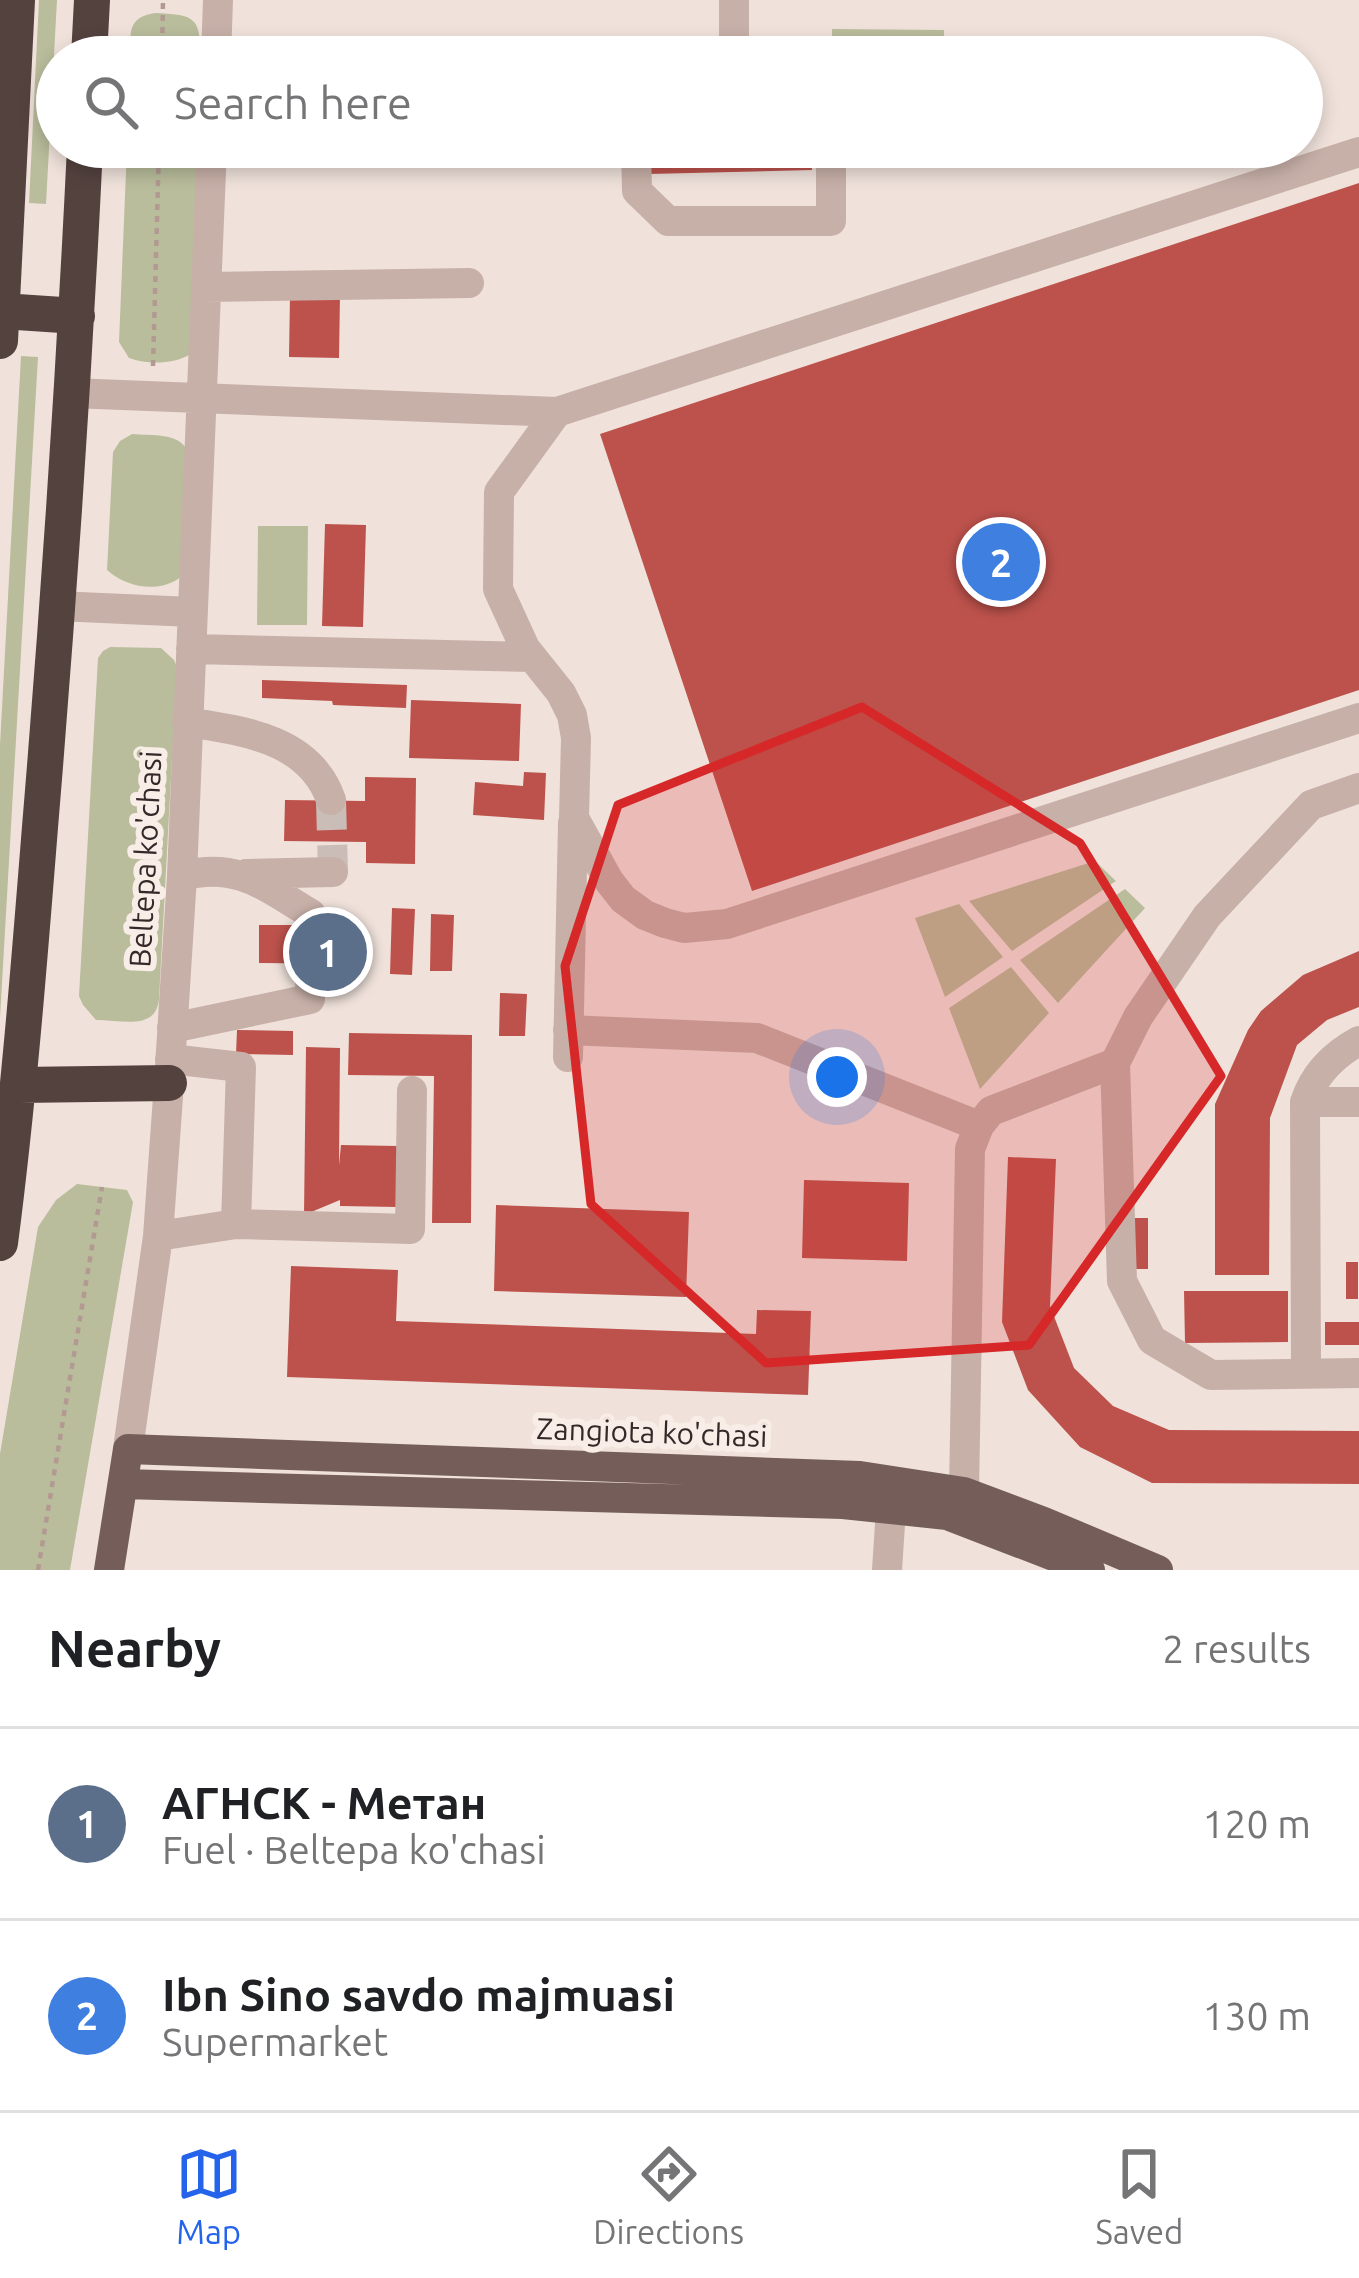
<!DOCTYPE html>
<html lang="en">
<head>
<meta charset="utf-8">
<style>
	body { margin:0; font-family:Ubuntu,sans-serif; background:#f2f2f2; color:#202124 }
	.you { position:absolute; left:837px; top:1077px; width:42px; height:42px; margin:-30px; border:9px solid #fff; border-radius:50%; background:#1a73e8; box-shadow:0 0 0 18px #1a73e833 }
	.badge { display:grid; place-items:center; width:78px; height:78px; border-radius:50%; background:#2563eb; color:#fff; font-size:39px; font-weight:700 }
	.pin { position:absolute; translate:-50% -50%; border:6px solid #fff; box-shadow:0 3px 12px #0006 }
	.list { margin:0; padding:0; list-style:none }
	h2 { display:flex; justify-content:space-between; align-items:center; height:156px; margin:0; padding:0 48px; font-size:51px }
	h2 small { font-size:39px; font-weight:400; color:#757577 }
	.list li { display:grid; grid-template-columns:78px 1fr auto; gap:36px; align-items:center; box-sizing:border-box; height:192px; padding:0 48px; border-top:3px solid #e0e0e0 }
	.list b { display:block; font-size:45px; white-space:nowrap }
	.list p { margin:0; font-size:39px; white-space:nowrap; color:#757577 }
	.list em { font-size:39px; font-style:normal; color:#757577 }
	.icon { flex:none; width:66px; height:66px; fill:none; stroke:currentColor; stroke-width:2; stroke-linecap:round; stroke-linejoin:round }
	.map { position:relative; flex:none; width:1359px; height:1570px; overflow:hidden }
	.search { position:absolute; background:#fff; box-shadow:0 6px 18px #0003; left:36px; right:36px; top:36px; height:132px; display:flex; align-items:center; gap:30px; box-sizing:border-box; padding:0 42px; border-radius:66px; color:#757577; font-size:45px }
	.sheet { height:540px; background:#fff }
	nav { display:flex; justify-content:space-around; align-items:center; box-sizing:border-box; height:168px; border-top:3px solid #e0e0e0; background:#fff; font-size:33px; color:#757577 }
	nav a { display:grid; justify-items:center; gap:6px }
	nav .on { color:#2563eb }
	.map>svg:first-child { display:block }
	.green { fill:#b9bd9c }
	.building { fill:#bd524c }
	.lines { fill:none; stroke-linecap:round; stroke-linejoin:round }
	.minor-tunnel { stroke:#cabdb7; stroke-width:30; stroke-dasharray:30 15; stroke-linecap:butt }
	.path { stroke:#b29a92; stroke-width:4.5; stroke-dasharray:6 6; stroke-linecap:butt }
	.minor { stroke:#c7b0a8; stroke-width:30 }
	.major { stroke:#755e5a; stroke-width:30 }
	.highway { stroke:#54423f; stroke-width:36 }
	.marked { fill:#d62828; fill-opacity:0.2; stroke:#d62828; stroke-width:9; stroke-linejoin:round }
	.labels { text-anchor:middle; dominant-baseline:central; stroke-width:12; stroke-linejoin:round; paint-order:stroke }
	.street-label { font-size:30px; fill:#342928; stroke:#f8ede7 }
</style>
</head>
<body>
<div class="map">
<svg width="1359" height="1570" viewBox="0 0 1359 1570">
	<rect width="100%" height="100%" fill="#f0e2db"/>
	<!-- green -->
	<path class="green" d="M39 0H57L46 204 29 203Z
		M155 13C194 15 201 16 200 57H130C131 33 126 18 155 13Z
		M832 29 944 30V57H832Z
		M127 147H198L189 355C173 364 148 365 129 358L119 342Z
		M21 356 38 357 0 1018V745Z
		M132 434C152 436 178 432 188 451L182 576C160 594 127 588 107 570L113 452 120 441Z
		M258 526H308L307 625H257Z
		M110 647 161 648 174 660 177 667 159 999C156 1031 122 1020 96 1020L83 1005 79 996 98 658 103 651Z
		M1095 861 1116 881 1012 951 969 901Z
		M1125 889 1145 908 1058 1003 1020 960Z
		M959 904 1003 957 945 997 915 918Z
		M1011 967 1049 1013 980 1089 949 1008Z
		M77 1184 127 1190 133 1202 70 1570H0V1454L38 1227 56 1200Z"/>
	<!-- building -->
	<path class="building" d="M648 147H811L812 170 649 174Z
		M1359 183V690L752 891 600 434Z
		M290 295H340L339 358 289 357Z
		M325 524 366 525 363 627 322 626Z
		M262 680 407 685 406 708 333 705 332 701 262 698Z
		M411 700 521 704 519 761 409 758Z
		M524 772 546 773 544 820 473 815 475 782 523 786Z
		M365 777 416 778 415 864 366 863V842L284 841 285 800 365 801Z
		M392 908 415 909 412 975 390 974Z
		M431 914 454 915 452 971H430Z
		M259 925H360V964L259 963Z
		M1359 951V1007L1327 1020 1297 1045 1270 1118 1269 1275H1215V1104L1248 1030 1261 1011 1303 975Z
		M500 993 527 994 525 1036H499Z
		M237 1030 293 1031V1055L236 1054Z
		M349 1033 472 1035 471 1223H432L434 1076 348 1075Z
		M306 1047 340 1048 339 1165 341 1145 398 1146 397 1207 340 1206V1200L304 1215Z
		M1008 1157 1056 1159 1050 1306 1074 1368 1113 1406 1169 1430 1359 1431V1484L1152 1483 1080 1447 1028 1390 1002 1322Z
		M804 1180 909 1183 907 1261 802 1258Z
		M496 1205 689 1212 686 1297 494 1291Z
		M1128 1218H1148V1269H1128Z
		M1346 1262H1358V1299H1346Z
		M291 1266 398 1270 396 1321 756 1334 757 1310 811 1311 808 1395 287 1377Z
		M1184 1291H1288V1342L1185 1343Z
		M1325 1322H1359V1345H1325Z"/>
	<g class="lines">
		<!-- minor-tunnel -->
		<path class="minor-tunnel" d="M331 800 333 872
			M310 999 311 914"/>
		<!-- path -->
		<path class="path" d="M162 57 163 0
			M153 366 159 147
			M38 1570 102 1187"/>
		<!-- minor -->
		<path class="minor" d="M734 0V57
			M216 57 218 0
			M636 147 637 191 668 221H831V147
			M206 287 469 283
			M71 393 557 412 1359 152
			M557 412 499 492 498 589 525 648 561 693 572 715 576 738 574 818 609 881 623 899 645 915 665 923 684 928 727 924 1359 718
			M57 606 192 612
			M191 649 531 657
			M187 722C244 731 310 739 331 800
			M246 874 333 872
			M182 876C237 861 266 887 311 914
			M172 1028 310 999
			M568 1030 757 1038 979 1126
			M568 1057 573 823
			M1115 1063 1122 1281 1152 1340 1211 1375 1359 1373
			M1305 1102H1359
			M236 1224 410 1229 412 1091
			M158 1236 236 1224 241 1067 170 1059
			M1306 1373 1305 1102C1314 1075 1333 1055 1359 1041
			M128 1449 158 1236 169 1083 182 876 212 147
			M964 1492 970 1149 979 1126 991 1111 1115 1063 1138 1017 1207 916 1311 805 1359 788
			M887 1570 891 1509"/>
		<!-- major -->
		<path class="major" d="M123 1484 843 1504 947 1515 1090 1570
			M109 1570 128 1449 860 1476 964 1492 1044 1522 1158 1570"/>
		<!-- highway -->
		<path class="highway" d="M89 57 92 0
			M2 311 77 316
			M0 341 17 0
			M19 1085 169 1083
			M0 1243C18 1104 29 966 40 827 59 600 74 374 85 147"/>
	</g>
	<!-- marked area -->
	<path class="marked" d="M862 707 1080 843 1221 1076 1029 1345 766 1363 591 1204 565 966 618 805Z"/>
	<g class="labels">
		<!-- street labels -->
		<g class="street-label">
			<text transform="translate(145 859) rotate(-87)">Beltepa ko'chasi</text>
			<text transform="translate(652 1432) rotate(2)">Zangiota ko'chasi</text>
		</g>
	</g>
</svg>
<div class="you"></div>
<div class="pin badge" style="left:328px;top:952px;background:#5c6f8a">1</div>
<div class="pin badge" style="left:1001px;top:562px;background:#3f7fe0">2</div>
<div class="search"><svg class="icon" aria-label="search" viewBox="0 0 24 24"><circle cx="10" cy="10" r="6"/><path d="M15 15l6 6"/></svg>Search here</div>
</div>
<section class="sheet">
<h2>Nearby<small>2 results</small></h2>
<ul class="list">
<li><span class="badge" style="background:#5c6f8a">1</span><div><b>АГНСК - Метан</b><p>Fuel · Beltepa ko'chasi</p></div><em>120 m</em></li>
<li><span class="badge" style="background:#3f7fe0">2</span><div><b>Ibn Sino savdo majmuasi</b><p>Supermarket</p></div><em>130 m</em></li>
</ul>
</section>
<nav>
<a class="on"><svg class="icon" aria-label="map" viewBox="0 0 24 24"><path d="M3 6l6-2 6 2 6-2v14l-6 2-6-2-6 2zM9 4v14M15 6v14"/></svg>Map</a>
<a><svg class="icon" aria-label="directions" viewBox="0 0 24 24"><path d="M12 3l9 9-9 9-9-9zM9 14v-3h6M13 9l2 2-2 2"/></svg>Directions</a>
<a><svg class="icon" aria-label="saved" viewBox="0 0 24 24"><path d="M7 4h10v16l-5-4-5 4z"/></svg>Saved</a>
</nav>
</body>
</html>
